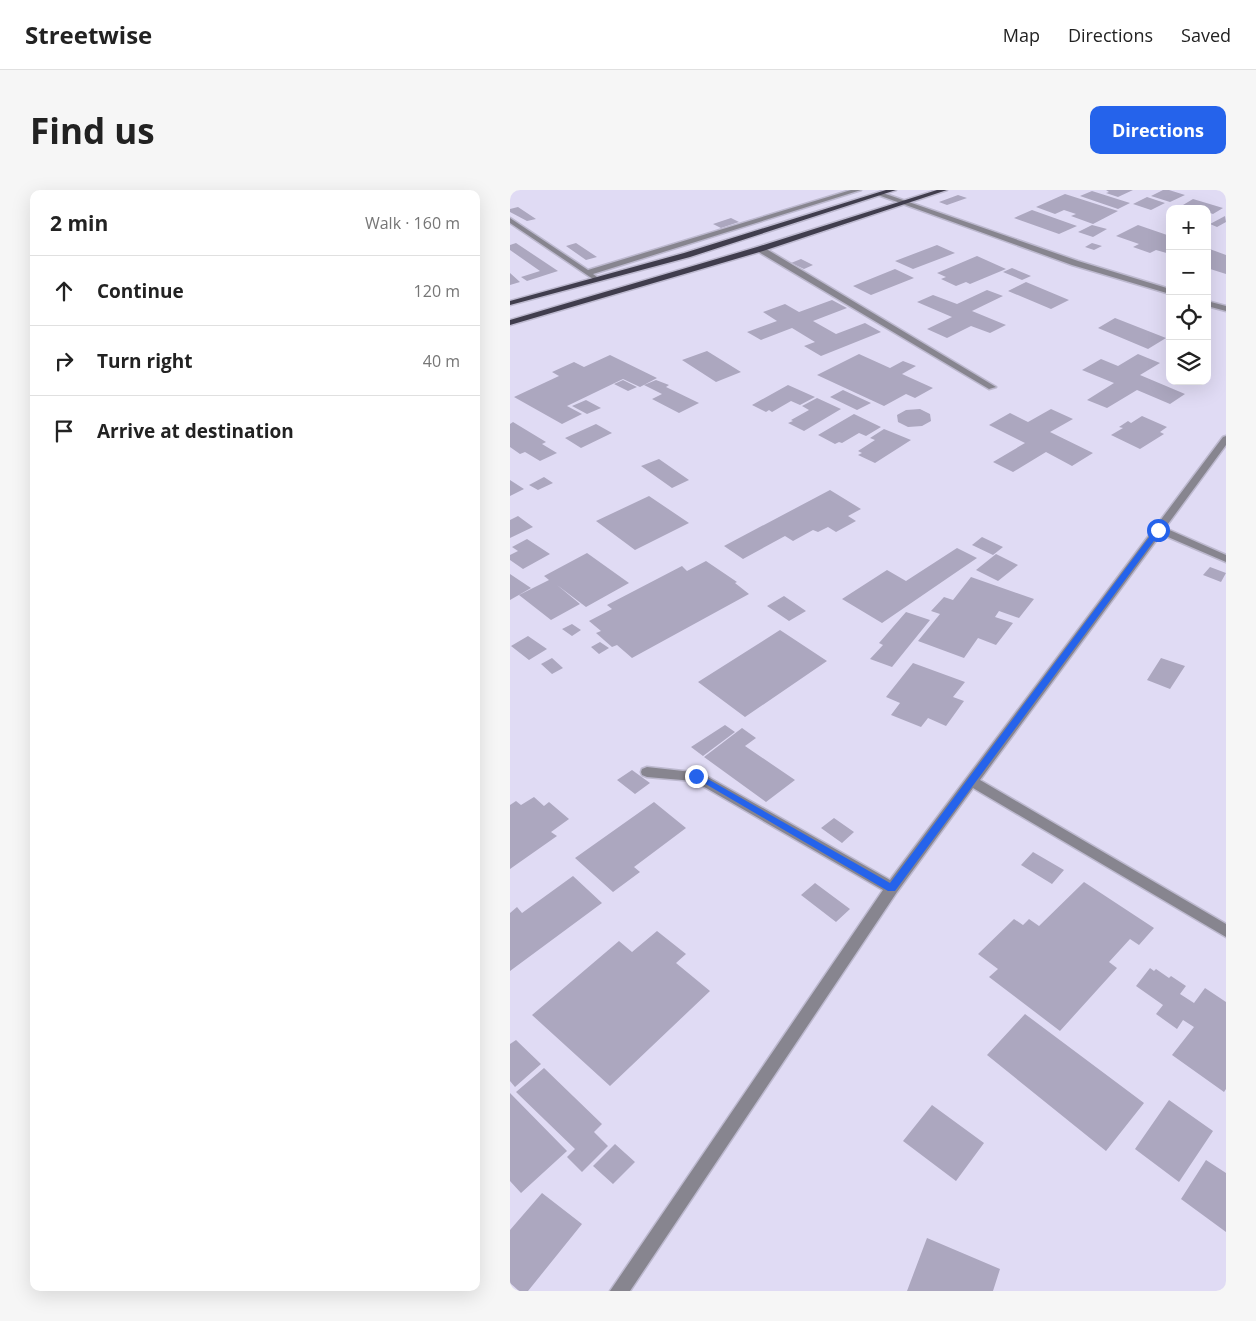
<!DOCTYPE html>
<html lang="en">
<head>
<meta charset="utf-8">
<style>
	body { margin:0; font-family:"Open Sans",sans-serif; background:#f6f6f6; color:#222 }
	.controls { position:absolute; right:15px; top:15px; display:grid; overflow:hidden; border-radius:10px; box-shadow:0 5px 20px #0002 }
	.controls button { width:45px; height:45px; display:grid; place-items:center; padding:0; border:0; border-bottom:1px solid #e0e0e0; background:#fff; color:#222; font:25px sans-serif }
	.stop { position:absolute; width:15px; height:15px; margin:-11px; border:4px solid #2563eb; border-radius:50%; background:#fff }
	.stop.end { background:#2563eb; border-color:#fff; box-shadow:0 1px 5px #0008 }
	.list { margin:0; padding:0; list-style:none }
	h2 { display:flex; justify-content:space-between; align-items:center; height:65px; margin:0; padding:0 20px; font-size:21px }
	h2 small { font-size:16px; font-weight:400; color:#767676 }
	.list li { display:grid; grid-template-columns:32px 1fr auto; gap:15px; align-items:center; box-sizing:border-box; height:70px; padding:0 20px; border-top:1px solid #e0e0e0 }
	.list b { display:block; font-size:19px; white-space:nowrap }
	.list em { font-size:16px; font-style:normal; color:#767676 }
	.icon { flex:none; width:28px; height:28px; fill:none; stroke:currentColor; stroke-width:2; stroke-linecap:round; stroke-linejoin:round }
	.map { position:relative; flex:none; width:716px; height:1101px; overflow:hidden; border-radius:10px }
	header { display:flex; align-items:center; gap:30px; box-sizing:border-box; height:70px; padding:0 25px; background:#fff; border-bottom:1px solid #e0e0e0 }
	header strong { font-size:24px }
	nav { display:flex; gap:28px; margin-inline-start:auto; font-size:18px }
	.intro { display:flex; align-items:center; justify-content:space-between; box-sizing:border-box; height:120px; padding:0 30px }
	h1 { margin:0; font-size:35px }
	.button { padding:12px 22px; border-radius:10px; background:#2563eb; color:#fff; font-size:18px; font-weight:700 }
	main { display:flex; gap:30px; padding:0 30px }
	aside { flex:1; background:#fff; border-radius:10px; box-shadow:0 5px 20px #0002 }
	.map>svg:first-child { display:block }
	.building { fill:#aca7bf }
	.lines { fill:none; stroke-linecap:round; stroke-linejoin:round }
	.minor-casing { stroke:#bdb9cf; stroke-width:3 }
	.major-casing { stroke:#bdb9cf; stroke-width:3 }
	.minor { fill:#87858f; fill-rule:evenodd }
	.major { fill:#403d4d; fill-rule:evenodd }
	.route { fill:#2563eb }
</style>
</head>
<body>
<header>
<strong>Streetwise</strong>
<nav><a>Map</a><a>Directions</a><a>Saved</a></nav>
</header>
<div class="intro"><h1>Find us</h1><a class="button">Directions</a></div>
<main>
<aside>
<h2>2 min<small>Walk · 160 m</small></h2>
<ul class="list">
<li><svg class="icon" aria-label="ahead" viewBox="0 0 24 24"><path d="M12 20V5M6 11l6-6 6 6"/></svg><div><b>Continue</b></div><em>120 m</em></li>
<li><svg class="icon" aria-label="right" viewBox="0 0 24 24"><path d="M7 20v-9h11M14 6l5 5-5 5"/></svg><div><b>Turn right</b></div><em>40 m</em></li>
<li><svg class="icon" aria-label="arrive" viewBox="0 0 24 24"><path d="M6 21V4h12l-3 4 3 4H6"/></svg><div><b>Arrive at destination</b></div></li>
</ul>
</aside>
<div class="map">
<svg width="716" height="1101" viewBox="0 0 716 1101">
	<rect width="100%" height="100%" fill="#e0dbf4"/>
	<!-- building -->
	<path class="building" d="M596 0H623L608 7 596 3 599 2Z
		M653 0H659L675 5 660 12 641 6Z
		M582 1 620 13 608 19 570 6Z
		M555 4 608 21 583 34 561 26 566 24 554 20 545 24 526 17Z
		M448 5 457 8 437 15 429 12Z
		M637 7 655 13 641 20 623 14Z
		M683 9 713 18 703 24 697 22V19H686L673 15Z
		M8 17 26 29 17 31 0 22V19Z
		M522 20 567 36 549 44 504 28Z
		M715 26 716 32 707 37 700 34Z
		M221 28 229 32 211 38 203 34Z
		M582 35 597 39 583 47 568 42Z
		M628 35 660 46V64L646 60 640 63 623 57 629 54 606 46Z
		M6 53 48 81 17 91 11 87 30 81 0 60V55Z
		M66 53 87 67 76 70 56 56Z
		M582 53 592 56 584 60 575 57Z
		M427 55 445 63 403 79 385 71Z
		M697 58 716 65V84L697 78Z
		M467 66 496 79 460 94 456 92 446 96 431 89 436 87 427 83Z
		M291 69 303 75 294 79 281 73Z
		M502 78 521 86 512 90 493 82Z
		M385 79 404 88 361 105 343 96Z
		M0 83 10 92 0 95Z
		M516 92 559 110 541 119 498 101Z
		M477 100 493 106 462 121 496 135 480 143 461 136 437 148 417 139 442 127 407 112 423 105 447 114Z
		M322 110 337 118 303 131 326 144 355 133 371 142 311 166 294 156 305 152 282 138 251 150 237 142 267 131 253 122 275 114 289 122Z
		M605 128 656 148 638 159 588 138Z
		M197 161 231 182 206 192 172 170Z
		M349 164 380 178 393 171 406 176 392 184 423 198 405 208 396 204 374 216 307 185Z
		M628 164 650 173 630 185 675 204 660 214 627 200 597 218 577 210 604 193 572 180 591 169 608 176Z
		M100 165 147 188 130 197 113 189 57 216 72 224 52 234 4 207 49 186 42 182 64 172 74 177Z
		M113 190 127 197 118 201 104 194Z
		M146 190 159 195 156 197 189 213 169 223 142 209 152 204 134 195Z
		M278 195 305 207 290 215 281 211 262 222 259 220 256 222 242 215Z
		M333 200 361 213 347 220 320 207Z
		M307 208 331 219 294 241 278 233 283 231 281 230 299 220 292 216Z
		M76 210 91 218 77 224 62 216Z
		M410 219 420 224 421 231 412 236 398 237 388 232 387 225 396 220Z
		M541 219 563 229 540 242 583 263 562 276 536 262 503 282 483 272 515 253 479 235 500 223 518 232Z
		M344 224 371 237 356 246 349 243 332 253 329 252 325 254 308 245Z
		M632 226 657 237 650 242 654 244 630 259 601 245 613 238 609 237 618 231 621 233Z
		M3 232 36 252 32 254 47 263 30 271 15 262 10 264 0 257V234Z
		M86 234 102 243 71 258 55 248Z
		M374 239 401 250 365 273 348 265 352 263 348 261 365 250 360 248Z
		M149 269 179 290 162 298 131 276Z
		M34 287 43 293 28 300 19 295Z
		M0 290 14 299 0 306Z
		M320 300 351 319 338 326 346 331 326 342 318 337 308 342 303 340 283 351 275 346 233 369 214 356Z
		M139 306 179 333 125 360 86 331Z
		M8 326 23 337 0 348V330Z
		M472 347 493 357 483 365 462 355Z
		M17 349 40 364 13 379 0 370V365L8 361 2 357Z
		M447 358 467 368 372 433 332 409 377 380 396 391Z
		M77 363 119 393 76 417 47 395 70 414 41 430 9 405 39 390 34 386Z
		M486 364 508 375 488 391 466 380Z
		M196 371 227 392 225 393 239 404 122 468 107 455 102 457 86 443 91 441 79 431 102 419 97 415 172 376 177 381Z
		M700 377 716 383 711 392 693 385Z
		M0 384 21 398 0 410Z
		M461 387 524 409 509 428 489 421 485 427 503 433 486 455 468 448 454 468 408 451 430 424 421 421 434 407 443 410Z
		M274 406 296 421 279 431 257 416Z
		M396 422 420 430 382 477 360 469 373 455 369 453Z
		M62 434 71 440 62 446 52 439Z
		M270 440 317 471 235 527 188 492Z
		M18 446 37 459 19 470 1 456Z
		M90 452 99 458 89 464 81 457Z
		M42 468 53 478 42 484 31 474Z
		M651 468 675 476 660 499 637 490Z
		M403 473 455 492 443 507 454 511 436 536 418 528 411 537 381 525 390 513 376 507Z
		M215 535 225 542 193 566 181 557Z
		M232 538 246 548 235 556 285 590 256 612 194 567Z
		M122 580 140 593 125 604 107 590Z
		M24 607 34 616 39 612 59 629 41 642 47 646 0 679V615L6 611 11 615Z
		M144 612 176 638 124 677 130 682 103 702 65 668Z
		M324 628 344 642 332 653 311 638Z
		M523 662 554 680 542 694 511 675Z
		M63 686 92 713 0 781V723L7 717 12 723Z
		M574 692 644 738 629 755 620 749 599 772 607 778 550 841 479 787 488 779 468 764 504 729 513 735 519 729 529 736Z
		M305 693 340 719 326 732 291 705Z
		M147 741 176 764 166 773 200 801 100 896 22 825 109 751 122 762Z
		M640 778 644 781 646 779 659 788 661 786 676 796 670 804 684 813 695 798 716 812V899L714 902 662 865 684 837 673 830 667 839 646 824 653 815 626 796Z
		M515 824 634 913 596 961 477 865Z
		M6 850 31 874 5 897 0 891V854Z
		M34 878 92 934 84 942 98 956 72 982 57 967 65 959 6 902Z
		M0 903 57 961 11 1003 0 991Z
		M659 910 703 941 669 992 625 959Z
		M422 915 474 953 446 991 393 951Z
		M105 954 125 972 103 994 83 976Z
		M696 970 716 983V1042L671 1009Z
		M32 1003 72 1034 18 1101H9L0 1093V1040Z
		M417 1048 490 1079 483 1101H397Z"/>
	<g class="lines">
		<!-- minor casing -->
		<g class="minor-casing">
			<path id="minor" d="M341 0H351L83 84 87 87 83 89 0 33V28L78 80Z
				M370 2 568 71 660 99V104L562 75 368 5 367 4Z
				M247 57H253L486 197 479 199 247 61Z
				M697 111 716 116V121L697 116Z
				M716 246V255L655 338 716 365V372L651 344 470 590 716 734V747L463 598 387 702 120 1101H100L373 700 184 591 137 587 132 585 131 582 132 579 137 577 191 583 380 690 713 247Z"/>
		</g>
		<!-- major casing -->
		<g class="major-casing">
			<path id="major" d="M376 0H386L180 67 0 115V111L174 63Z
				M427 0H437L253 61 0 135V130L247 57Z"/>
		</g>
		<!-- minor -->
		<use href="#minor" class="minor"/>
		<!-- major -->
		<use href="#major" class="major"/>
	</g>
	<!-- route -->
	<path class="route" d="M646 338 652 340 385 701H378L182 586 186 583 189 584 380 693Z"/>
</svg>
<div class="controls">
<button>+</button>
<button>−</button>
<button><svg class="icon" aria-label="locate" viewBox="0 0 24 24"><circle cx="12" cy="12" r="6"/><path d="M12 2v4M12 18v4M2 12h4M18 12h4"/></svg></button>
<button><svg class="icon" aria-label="layers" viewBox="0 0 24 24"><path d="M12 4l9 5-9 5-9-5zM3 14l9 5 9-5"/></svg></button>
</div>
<div class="stop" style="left:648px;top:340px"></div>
<div class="stop end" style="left:186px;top:586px"></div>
</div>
</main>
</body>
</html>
